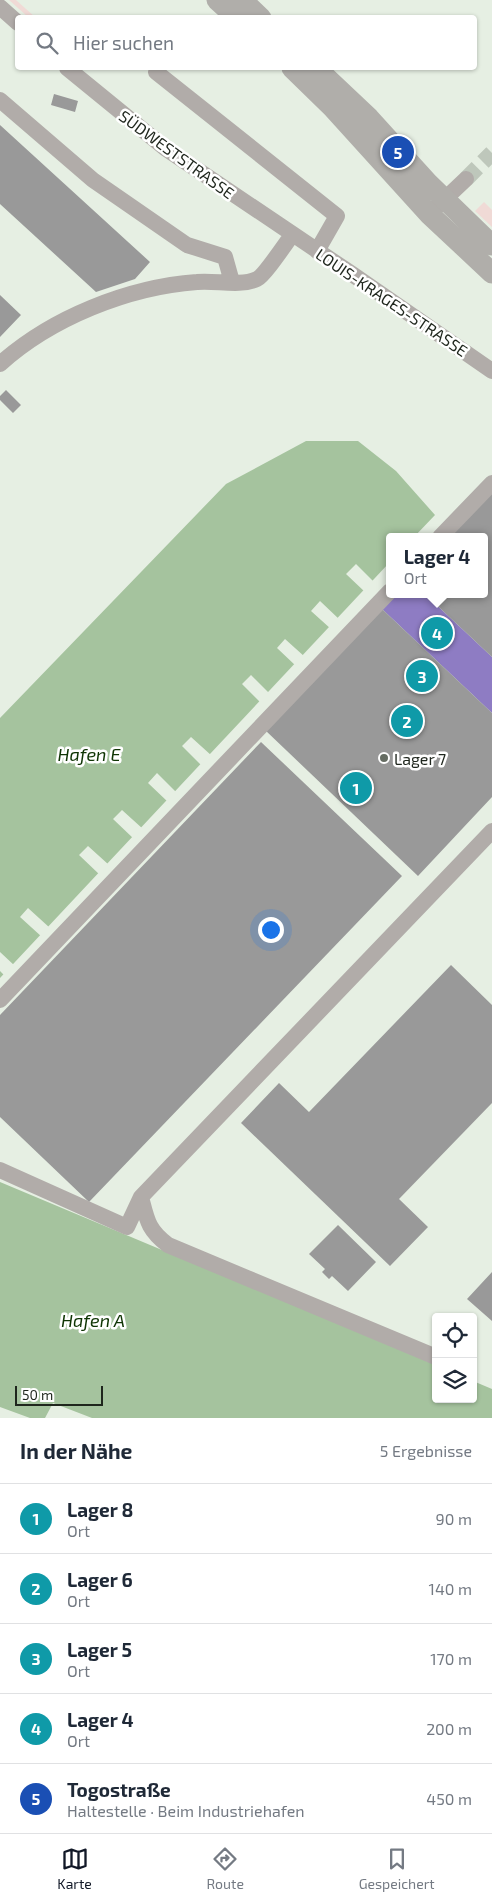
<!DOCTYPE html>
<html lang="de">
<head>
<meta charset="utf-8">
<style>
	body { margin:0; font-family:"Exo 2",sans-serif; background:#f2f2f3; color:#1f2937 }
	.controls { position:absolute; right:15px; bottom:15px; display:grid; overflow:hidden; border-radius:5px; box-shadow:0 1px 4px #0004 }
	.controls button { width:45px; height:45px; display:grid; place-items:center; padding:0; border:0; border-bottom:1px solid #e0e1e3; background:#fff; color:#1f2937; font:25px sans-serif }
	.scale { position:absolute; left:15px; bottom:12px; width:88px; box-sizing:border-box; padding-left:5px; border:2px solid #1f261d; border-top:0; font-size:14px; line-height:18px; white-space:nowrap; color:#1f261d; -webkit-text-stroke:4px #fff; paint-order:stroke }
	.you { position:absolute; left:270px; top:929px; width:18px; height:18px; margin:-12px; border:4px solid #fff; border-radius:50%; background:#1a73e8; box-shadow:0 0 0 8px #1a73e833 }
	.badge { display:grid; place-items:center; width:32px; height:32px; border-radius:50%; background:#111827; color:#fff; font-size:16px; font-weight:700 }
	.pin { position:absolute; translate:-50% -50%; border:2px solid #fff; box-shadow:0 1px 5px #0006 }
	.popup { position:absolute; left:386px; top:533px; width:102px; height:65px; box-sizing:border-box; display:grid; place-content:center; border-radius:5px; background:#fff; filter:drop-shadow(0 1px 4px #0005); font-size:16px; white-space:nowrap; color:#747a83 }
	.popup b { font-size:19px; color:#1f2937 }
	.popup::after { content:''; position:absolute; left:50%; top:100%; margin-left:-10px; border:10px solid transparent; border-top-color:#fff }
	.list { margin:0; padding:0; list-style:none }
	h2 { display:flex; justify-content:space-between; align-items:center; height:65px; margin:0; padding:0 20px; font-size:21px }
	h2 small { font-size:16px; font-weight:400; color:#747a83 }
	.list li { display:grid; grid-template-columns:32px 1fr auto; gap:15px; align-items:center; box-sizing:border-box; height:70px; padding:0 20px; border-top:1px solid #e0e1e3 }
	.list b { display:block; font-size:19px; white-space:nowrap }
	.list p { margin:0; font-size:16px; white-space:nowrap; color:#747a83 }
	.list em { font-size:16px; font-style:normal; color:#747a83 }
	.icon { flex:none; width:28px; height:28px; fill:none; stroke:currentColor; stroke-width:2; stroke-linecap:round; stroke-linejoin:round }
	.map { position:relative; flex:none; width:492px; height:1418px; overflow:hidden }
	.search { position:absolute; background:#fff; box-shadow:0 1px 4px #0004; left:15px; right:15px; top:15px; height:55px; display:flex; align-items:center; gap:12px; box-sizing:border-box; padding:0 18px; border-radius:5px; color:#747a83; font-size:19px }
	.sheet { height:415px; background:#fff }
	nav { display:flex; justify-content:space-around; align-items:center; box-sizing:border-box; height:70px; border-top:1px solid #e0e1e3; background:#fff; font-size:14px; color:#747a83 }
	nav a { display:grid; justify-items:center; gap:2px }
	nav .on { color:#111827 }
	.map>svg:first-child { display:block }
	.green { fill:#f0dad6 }
	.water { fill:#a5c39e }
	.pier { fill:#e6efe3 }
	.offices { fill:#8e7cc3 }
	.industry { fill:#999 }
	.lines { fill:none; stroke-linecap:round; stroke-linejoin:round }
	.minor-tunnel { stroke:#bec7bb; stroke-width:16; stroke-dasharray:16 8; stroke-linecap:butt }
	.minor { stroke:#b1aca9; stroke-width:16 }
	.major { stroke:#b0aeaa; stroke-width:21 }
	.poi-dot { fill:#656c62; stroke:#fff; stroke-width:2 }
	.labels { text-anchor:middle; dominant-baseline:central; stroke-width:5; stroke-linejoin:round; paint-order:stroke }
	.street-label { font-size:16px; fill:#1f261d; stroke:#fff }
	.poi-label { font-size:16px; fill:#1f261d; stroke:#fff; text-anchor:start }
	.water-label { font-size:18px; font-style:italic; fill:#0f3504; stroke:#fff }
</style>
</head>
<body>
<div class="map">
<svg width="492" height="1418" viewBox="0 0 492 1418">
	<rect width="100%" height="100%" fill="#e6efe3"/>
	<!-- green -->
	<path class="green" d="M9 0H16L35 17H28Z
		M484 202 492 210V227L475 211Z"/>
	<!-- water -->
	<path class="water" d="M306 441H358L396 471 435 515 414 537H390L389 563 0 978V718L226 484Z
		M0 1182 436 1365V1399H473V1381L492 1389V1418H92L53 1403 45 1418H30L0 1407Z"/>
	<!-- pier -->
	<path class="pier" d="M356 564 375 583 365 592 346 574Z
		M320 601 340 620 331 629 311 611Z
		M285 639 305 657 296 666 277 648Z
		M251 675 270 694 261 703 242 684Z
		M191 737 212 756 202 766 182 746Z
		M157 773 177 793 168 802 148 783Z
		M122 810 143 829 134 839 113 819Z
		M88 846 109 865 100 875 79 855Z
		M28 908 50 928 42 937 20 917Z
		M0 952 15 966 5 976 0 971Z"/>
	<!-- offices -->
	<path class="offices" d="M394 594H425L492 657V713L381 608Z"/>
	<!-- industry -->
	<path class="industry" d="M54 94 78 101 75 112 51 105Z
		M0 125 150 262 135 279 96 292 0 204Z
		M0 295 21 315 0 337Z
		M6 390 21 405 13 413 0 400V396Z
		M492 492V657L425 594H484V537H449Z
		M381 608 492 713V797L418 876 265 730Z
		M261 742 402 876 89 1202 0 1117V1015Z
		M451 965 492 1005V1103L399 1199 428 1227 390 1266 241 1123 279 1083 309 1112Z
		M338 1225 376 1262 348 1291 332 1276 329 1279 322 1272 325 1269 309 1254Z
		M492 1272V1321L467 1299Z"/>
	<g class="lines">
		<!-- minor-tunnel -->
		<path class="minor-tunnel" d="M466 179 492 153"/>
		<!-- minor -->
		<path class="minor" d="M0 7 18 23
			M67 68 165 148 352 274 492 371
			M156 72 337 216 317 251
			M0 100 93 180 187 245 225 257 232 282
			M429 214 466 179
			M0 364C51 318 128 287 197 282 216 280 239 287 257 279 264 276 286 243 292 235
			M440 537 492 483
			M0 1000 390 591
			M0 1170 127 1227 141 1197 492 831
			M141 1197C147 1220 148 1230 168 1245L436 1357"/>
		<!-- major -->
		<path class="major" d="M217 0 237 18
			M242 0 261 18
			M292 68 332 107 429 214 492 273
			M316 68 369 118 428 183 492 245"/>
	</g>
	<!-- markers -->
	<circle class="poi-dot" cx="384" cy="758" r="5"/>
	<g class="labels">
		<!-- street labels -->
		<g class="street-label">
			<text transform="translate(177 154) rotate(36)">SÜDWESTSTRASSE</text>
			<text transform="translate(392 302) rotate(34)">LOUIS-KRAGES-STRASSE</text>
		</g>
		<!-- poi labels -->
		<g class="poi-label">
			<text x="394" y="758">Lager 7</text>
		</g>
		<!-- water labels -->
		<g class="water-label">
			<text x="89" y="754">Hafen E</text>
			<text x="93" y="1320">Hafen A</text>
		</g>
	</g>
</svg>
<div class="controls">
<button><svg class="icon" aria-label="locate" viewBox="0 0 24 24"><circle cx="12" cy="12" r="6"/><path d="M12 2v4M12 18v4M2 12h4M18 12h4"/></svg></button>
<button><svg class="icon" aria-label="layers" viewBox="0 0 24 24"><path d="M12 4l9 5-9 5-9-5zM3 14l9 5 9-5"/></svg></button>
</div>
<div class="scale">50 m</div>
<div class="you"></div>
<div class="pin badge" style="left:356px;top:788px;background:#0f9aa8">1</div>
<div class="pin badge" style="left:407px;top:721px;background:#0f9aa8">2</div>
<div class="pin badge" style="left:422px;top:676px;background:#0f9aa8">3</div>
<div class="pin badge" style="left:437px;top:633px;background:#0f9aa8">4</div>
<div class="popup"><b>Lager 4</b>Ort</div>
<div class="pin badge" style="left:398px;top:152px;background:#1a4fb4">5</div>
<div class="search"><svg class="icon" aria-label="search" viewBox="0 0 24 24"><circle cx="10" cy="10" r="6"/><path d="M15 15l6 6"/></svg>Hier suchen</div>
</div>
<section class="sheet">
<h2>In der Nähe<small>5 Ergebnisse</small></h2>
<ul class="list">
<li><span class="badge" style="background:#0f9aa8">1</span><div><b>Lager 8</b><p>Ort</p></div><em>90 m</em></li>
<li><span class="badge" style="background:#0f9aa8">2</span><div><b>Lager 6</b><p>Ort</p></div><em>140 m</em></li>
<li><span class="badge" style="background:#0f9aa8">3</span><div><b>Lager 5</b><p>Ort</p></div><em>170 m</em></li>
<li><span class="badge" style="background:#0f9aa8">4</span><div><b>Lager 4</b><p>Ort</p></div><em>200 m</em></li>
<li><span class="badge" style="background:#1a4fb4">5</span><div><b>Togostraße</b><p>Haltestelle · Beim Industriehafen</p></div><em>450 m</em></li>
</ul>
</section>
<nav>
<a class="on"><svg class="icon" aria-label="map" viewBox="0 0 24 24"><path d="M3 6l6-2 6 2 6-2v14l-6 2-6-2-6 2zM9 4v14M15 6v14"/></svg>Karte</a>
<a><svg class="icon" aria-label="directions" viewBox="0 0 24 24"><path d="M12 3l9 9-9 9-9-9zM9 14v-3h6M13 9l2 2-2 2"/></svg>Route</a>
<a><svg class="icon" aria-label="saved" viewBox="0 0 24 24"><path d="M7 4h10v16l-5-4-5 4z"/></svg>Gespeichert</a>
</nav>
</body>
</html>
